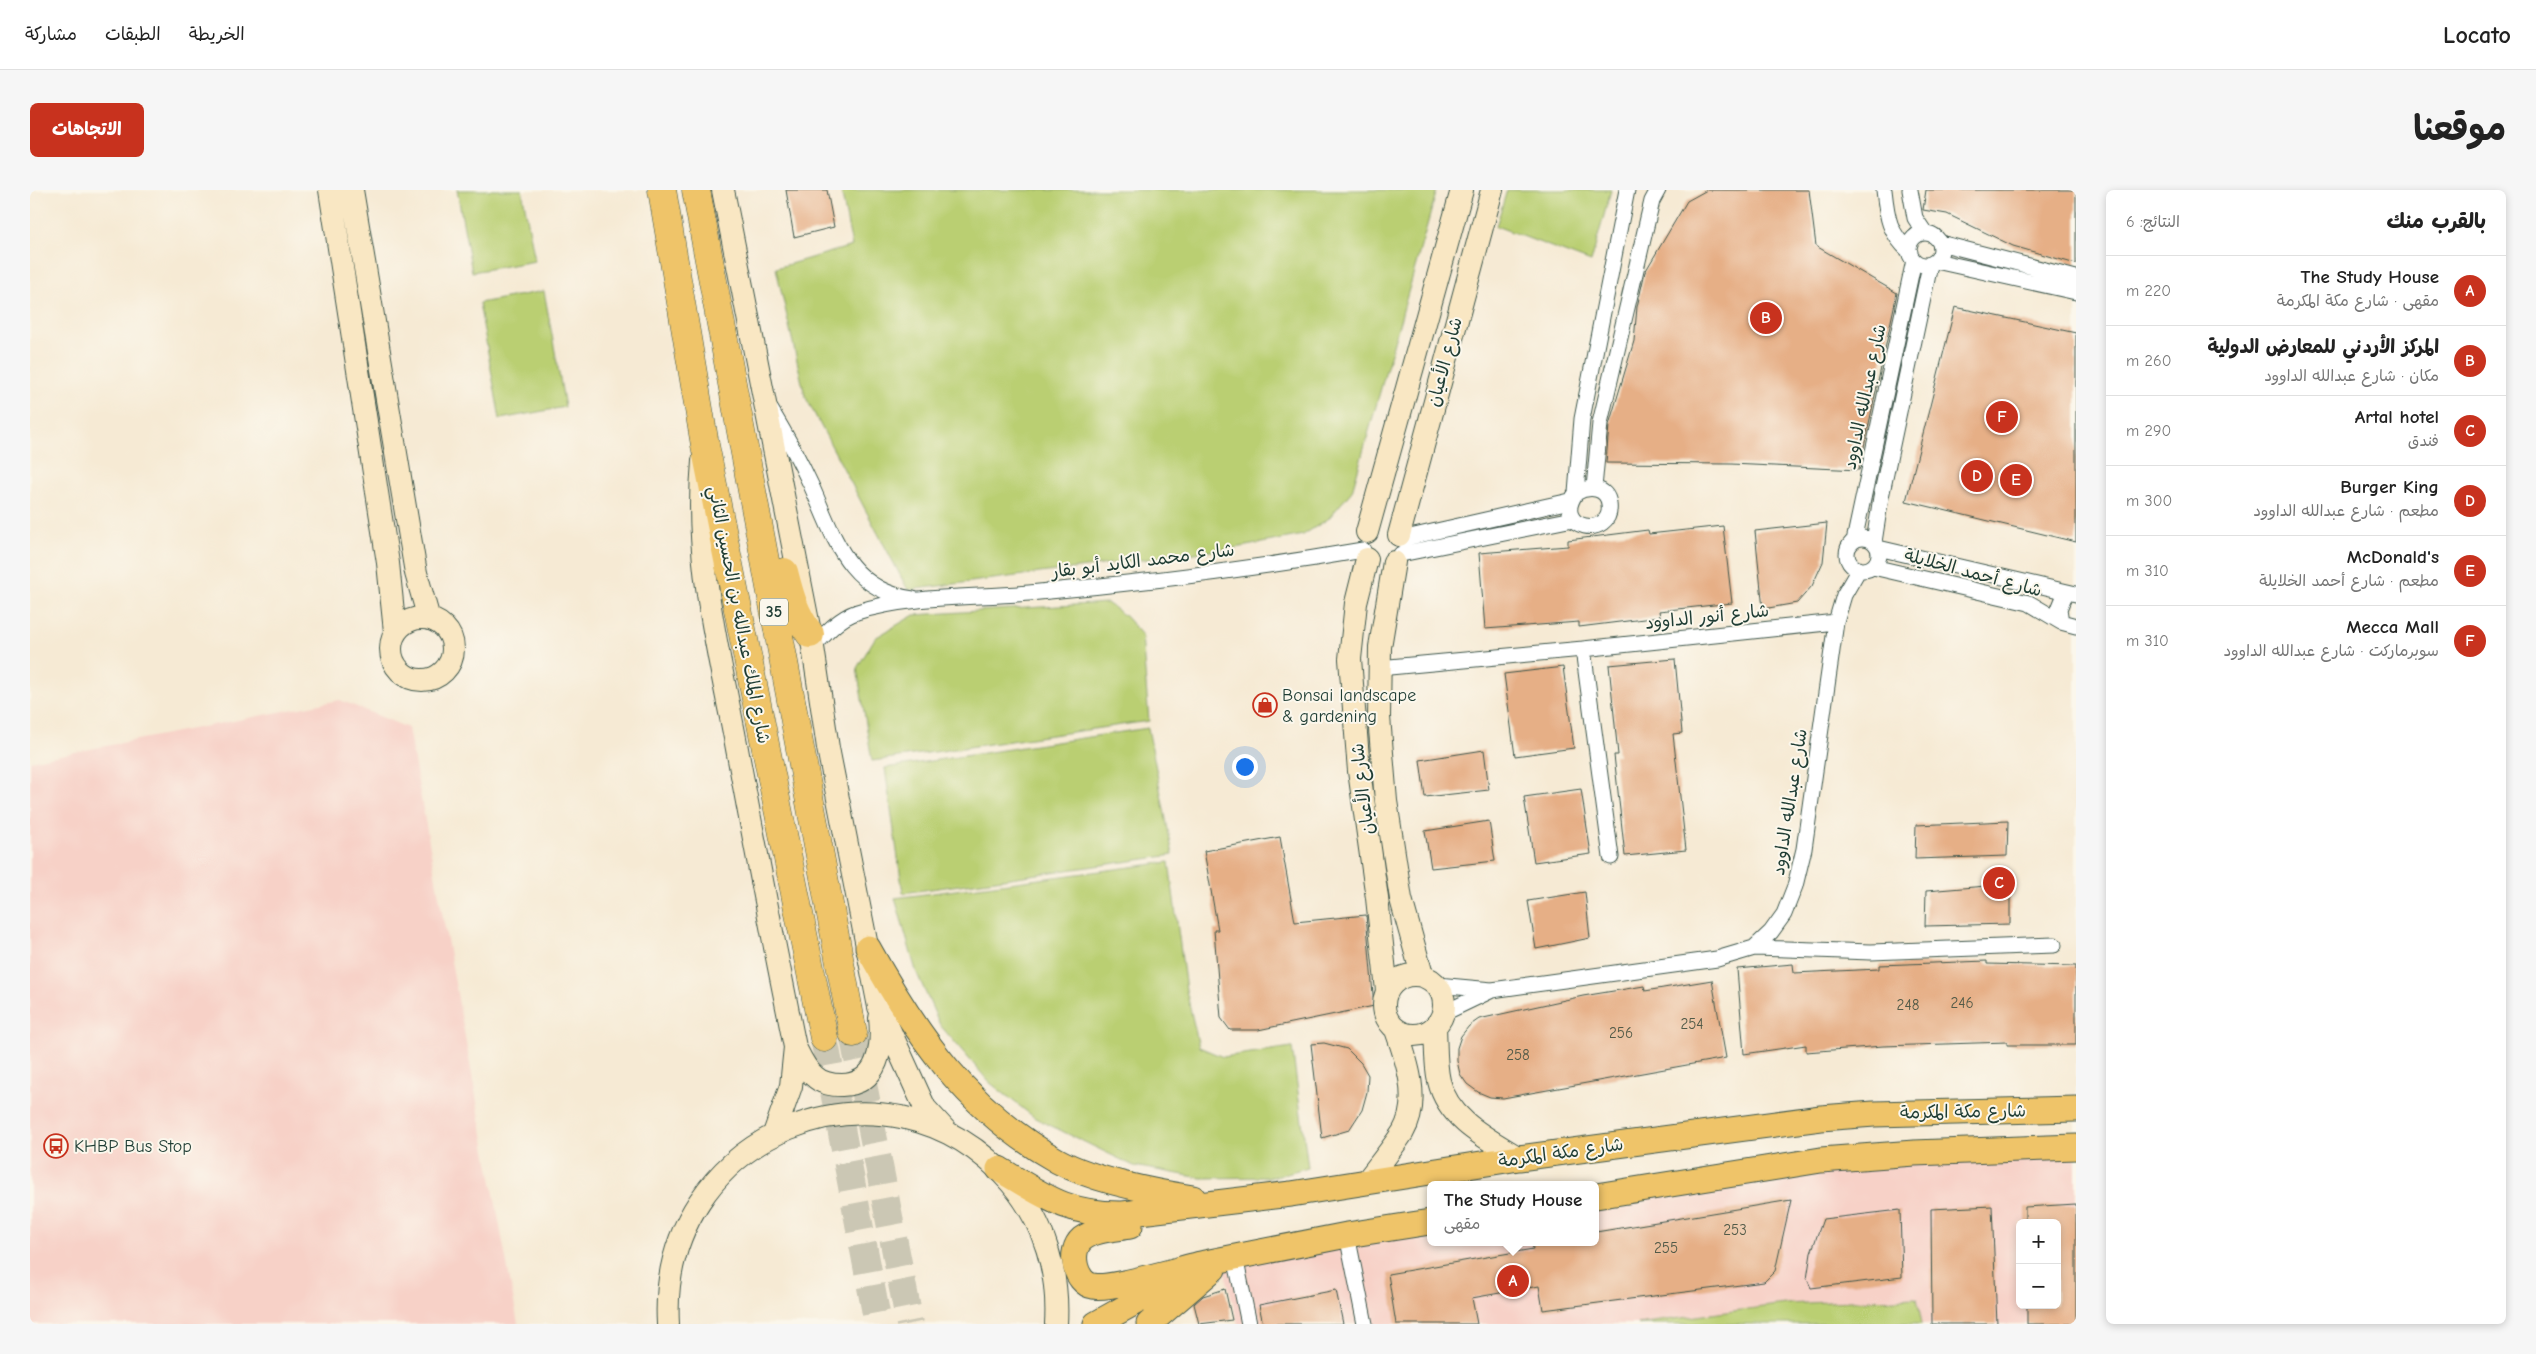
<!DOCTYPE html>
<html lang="ar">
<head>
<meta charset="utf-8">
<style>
	body { margin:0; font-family:"Comic Neue","Playpen Sans Arabic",sans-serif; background:#f6f6f6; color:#222; direction:rtl }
	.controls { position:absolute; right:15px; bottom:15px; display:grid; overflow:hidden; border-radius:8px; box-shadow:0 2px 8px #0003 }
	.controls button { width:45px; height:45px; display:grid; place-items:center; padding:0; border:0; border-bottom:1px solid #e0e0e0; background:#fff; color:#222; font:25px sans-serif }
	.you { position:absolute; left:1214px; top:576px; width:18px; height:18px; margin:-12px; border:4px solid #fff; border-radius:50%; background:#1a73e8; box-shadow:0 0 0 8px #1a73e833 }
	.badge { display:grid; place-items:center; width:32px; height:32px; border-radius:50%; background:#c8321e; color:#fff; font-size:16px; font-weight:700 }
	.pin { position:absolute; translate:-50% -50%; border:2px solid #fff; box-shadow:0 1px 5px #0006 }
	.popup { position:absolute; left:1397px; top:991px; width:172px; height:65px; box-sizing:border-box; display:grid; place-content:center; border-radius:8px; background:#fff; filter:drop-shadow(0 1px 4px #0005); font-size:16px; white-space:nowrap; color:#767676 }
	.popup b { font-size:19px; color:#222 }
	.popup::after { content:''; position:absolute; left:50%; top:100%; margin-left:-10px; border:10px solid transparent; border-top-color:#fff }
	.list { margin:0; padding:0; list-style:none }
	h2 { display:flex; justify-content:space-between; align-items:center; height:65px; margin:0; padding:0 20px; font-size:21px }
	h2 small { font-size:16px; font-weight:400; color:#767676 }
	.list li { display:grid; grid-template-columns:32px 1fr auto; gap:15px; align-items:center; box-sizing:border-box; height:70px; padding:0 20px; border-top:1px solid #e0e0e0 }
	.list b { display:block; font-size:19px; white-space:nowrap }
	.list p { margin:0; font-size:16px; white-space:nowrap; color:#767676 }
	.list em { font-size:16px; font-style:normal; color:#767676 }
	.map { position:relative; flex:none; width:2046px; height:1134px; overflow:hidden; direction:ltr; border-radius:8px }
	header { display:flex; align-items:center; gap:30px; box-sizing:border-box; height:70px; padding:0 25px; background:#fff; border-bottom:1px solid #e0e0e0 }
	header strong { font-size:24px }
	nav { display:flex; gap:28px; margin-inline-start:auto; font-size:18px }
	.intro { display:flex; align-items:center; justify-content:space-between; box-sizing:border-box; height:120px; padding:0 30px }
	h1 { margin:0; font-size:35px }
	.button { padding:12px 22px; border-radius:8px; background:#c8321e; color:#fff; font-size:18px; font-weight:700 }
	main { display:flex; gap:30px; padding:0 30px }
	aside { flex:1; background:#fff; border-radius:8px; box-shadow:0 2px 8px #0003 }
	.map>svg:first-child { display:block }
	.built { fill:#f7d1c7; fill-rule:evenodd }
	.green { fill:#bacf72; stroke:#6c8653 }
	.building { fill:#e6af86 }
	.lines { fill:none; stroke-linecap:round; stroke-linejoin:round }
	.highway-tunnel { stroke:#cbc7b4; stroke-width:28; stroke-dasharray:28 14; stroke-linecap:butt }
	.street-casing { stroke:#3f574c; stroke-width:17 }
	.secondary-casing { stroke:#3f574c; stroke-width:24 }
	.primary-casing { stroke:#3f574c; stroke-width:27 }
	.highway-casing { stroke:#3f574c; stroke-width:29 }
	.street { stroke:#fff; stroke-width:15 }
	.secondary { stroke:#f9e7c3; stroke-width:22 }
	.primary { stroke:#efc469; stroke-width:25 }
	.highway { stroke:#efc469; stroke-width:28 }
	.labels { text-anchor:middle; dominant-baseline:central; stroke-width:4; stroke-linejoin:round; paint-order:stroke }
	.number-label { font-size:15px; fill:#515a48 }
	.shield { fill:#fbf7ec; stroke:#61756b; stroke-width:1 }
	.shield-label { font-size:16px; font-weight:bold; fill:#1f3d34 }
	.street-label { font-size:18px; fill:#1f3d34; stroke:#fbf7ec }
	.poi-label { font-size:18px; fill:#1f3d34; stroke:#fbf7ec; text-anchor:start }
</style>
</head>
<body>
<header>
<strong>Locato</strong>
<nav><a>الخريطة</a><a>الطبقات</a><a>مشاركة</a></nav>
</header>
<div class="intro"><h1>موقعنا</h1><a class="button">الاتجاهات</a></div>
<main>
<aside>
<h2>بالقرب منك<small>النتائج: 6</small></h2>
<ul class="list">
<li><span class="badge">A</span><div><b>The Study House</b><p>مقهى · شارع مكة المكرمة</p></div><em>220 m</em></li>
<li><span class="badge">B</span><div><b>المركز الأردني للمعارض الدولية</b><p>مكان · شارع عبدالله الداوود</p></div><em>260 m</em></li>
<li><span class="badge">C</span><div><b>Artal hotel</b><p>فندق</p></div><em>290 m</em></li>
<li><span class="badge">D</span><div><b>Burger King</b><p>مطعم · شارع عبدالله الداوود</p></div><em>300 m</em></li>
<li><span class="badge">E</span><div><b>McDonald's</b><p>مطعم · شارع أحمد الخلايلة</p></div><em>310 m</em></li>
<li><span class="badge">F</span><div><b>Mecca Mall</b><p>سوبرماركت · شارع عبدالله الداوود</p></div><em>310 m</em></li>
</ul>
</aside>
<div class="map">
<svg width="2046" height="1134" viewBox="0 0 2046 1134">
	<rect width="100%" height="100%" fill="#fbf7ec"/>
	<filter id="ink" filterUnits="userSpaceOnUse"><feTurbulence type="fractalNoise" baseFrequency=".02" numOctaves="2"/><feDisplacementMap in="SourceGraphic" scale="10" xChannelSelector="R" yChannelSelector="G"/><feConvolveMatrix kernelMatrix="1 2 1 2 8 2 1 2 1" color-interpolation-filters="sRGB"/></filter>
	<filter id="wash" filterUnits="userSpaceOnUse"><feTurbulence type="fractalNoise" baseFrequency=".0096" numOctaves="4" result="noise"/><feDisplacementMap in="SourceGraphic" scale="20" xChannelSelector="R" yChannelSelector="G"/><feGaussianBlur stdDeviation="1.12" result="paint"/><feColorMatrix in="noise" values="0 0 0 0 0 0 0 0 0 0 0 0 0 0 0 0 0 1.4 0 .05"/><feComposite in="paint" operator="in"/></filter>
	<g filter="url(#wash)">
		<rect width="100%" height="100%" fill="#f6ead4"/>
		<!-- built -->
		<path class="built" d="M310 510 378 538 488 1134H0V571Z
			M2046 957V1134H1208L1193 1074 1400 1032V1052H1566V1006L1791 970ZM1990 1033H2027V1115H1990Z"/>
		<!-- green -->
		<path class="green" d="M427 0H492L505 71 442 82Z
			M811 0H1407L1322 301 1298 329 1273 345 1211 357 878 400 775 206 746 78 822 56Z
			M1477 0H1581L1561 72 1466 36Z
			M514 101 535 217 470 229 449 113Z
			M1077 413 1095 426 1112 445 1119 531 842 571 827 478 845 448 884 425Z
			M1118 538 1143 665 873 703 855 578Z
			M1139 672 1156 800 1169 857 1193 867 1262 857 1278 977 1243 987 1171 988 1104 976 1005 928 959 892 910 835 886 781 865 708Z
			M1887 1108 1892 1134H1608L1755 1114Z"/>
		<g id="blocks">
			<!-- building -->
			<path class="building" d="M756 0H797L804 37 764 47Z
				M1677 0H1779L1786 56 1867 103 1829 280 1701 274 1576 273 1579 235 1604 151 1607 117 1615 82 1657 11Z
				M1896 0H2046V74L1983 56 1917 24 1893 20Z
				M1925 117 2046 143V352L1876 311Z
				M1797 333 1793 372 1782 396 1767 413 1733 419 1725 341Z
				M1693 336 1702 413 1629 421 1630 427 1549 437V432L1455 439 1449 363 1538 356V350L1618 340 1619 344Z
				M1645 469 1652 543 1643 544 1656 660 1595 666 1584 565H1588L1579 475Z
				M1533 477 1544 558 1485 566 1474 484Z
				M1454 560 1459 600 1395 607 1390 570Z
				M1551 599 1561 664 1504 672 1494 607Z
				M1459 631 1465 671 1401 678 1395 641Z
				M1978 631 1977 666 1885 669 1886 635Z
				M1250 647 1265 732 1336 725 1344 816 1228 840H1200L1191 828 1184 740H1188L1174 661Z
				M1980 694V734L1895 736 1896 701Z
				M1555 702 1560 748 1506 759 1498 711Z
				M1957 771V774L2046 776V855H1977V852L1853 856 1776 862V855L1714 864 1707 779 1763 774 1764 783 1849 779V775Z
				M1682 790 1696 868 1473 908 1460 907 1448 902 1437 894 1430 884 1427 871V858L1431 846 1439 836 1449 829 1553 806 1614 796 1615 801Z
				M1294 853 1317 859 1331 873 1338 885 1337 902 1332 920 1319 940 1292 948 1281 854Z
				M1761 1010 1745 1081 1734 1092 1513 1120 1509 1096 1442 1108 1447 1134H1366L1358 1084 1503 1059 1502 1052H1566V1042Z
				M2046 1014V1134H1997V1115H2027V1033H1995V1017Z
				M1962 1016 1967 1134H1902L1901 1019Z
				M1870 1020 1872 1087 1781 1098 1777 1089 1781 1063 1793 1029Z
				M1195 1099 1202 1130 1169 1134 1164 1114 1173 1106Z
				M1306 1100 1313 1134H1233L1229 1115Z"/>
		</g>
	</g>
	<g filter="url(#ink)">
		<use href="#blocks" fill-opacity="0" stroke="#3f574c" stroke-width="1"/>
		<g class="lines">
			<!-- highway-tunnel -->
			<path class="highway-tunnel" d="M823 843 880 1134
				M794 848 848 1134"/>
			<!-- street casing -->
			<g class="street-casing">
				<path id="street" d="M1854 0C1857 28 1859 43 1880 62
					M1880 0 1885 28 1895 43
					M1879 59a16 16 0 1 1 32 0a16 16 0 1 1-32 0Z
					M1910 53 2046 88
					M1906 71 2046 102
					M741 220C756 245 769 269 781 295 804 346 817 400 883 409
					M1564 298 1570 233 1622 11 1628 0
					M1546 303C1558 296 1577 296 1579 314 1584 350 1520 340 1546 303L1552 229 1597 0
					M1817 364a16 16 0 1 1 32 0a16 16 0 1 1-32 0Z
					M1371 349 1540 311
					M1824 351 1884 70
					M1844 352 1851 307 1900 75
					M1848 358 2046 404
					M1371 364 1543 329
					M1843 377 1999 413 2031 432 2046 436
					M2031 432 2029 419 2036 402
					M783 457C796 443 809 428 827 422 879 405 945 408 999 403 1111 393 1223 379 1333 360
					M1553 459 1581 667
					M1349 478 1553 459 1806 432
					M1724 758 1841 762 2024 755
					M1407 795 1462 800 1687 769 1724 758 1741 742 1754 724 1765 696 1774 659 1806 432 1814 405 1829 379
					M1414 823 1462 800
					M1317 1045 1335 1134
					M1205 1067 1219 1134"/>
			</g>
			<!-- secondary casing -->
			<g class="secondary-casing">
				<path id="secondary" d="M300 0 358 373 365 442
					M322 0 386 383 399 429
					M693 0 783 457 798 558 849 817 895 918 917 942
					M673 271C664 367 687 454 705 548 724 651 744 754 765 857L761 896 744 944
					M1337 342 1432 0
					M1369 345 1462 0
					M1337 369 1326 413 1320 469 1329 581 1347 708 1357 801
					M1364 372 1350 457 1349 527 1356 611 1371 709 1392 785
					M361 459a31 31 0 1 1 62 0a31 31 0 1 1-62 0Z
					M1354 815a30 30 0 1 1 60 0a30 30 0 1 1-60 0Z
					M1405 837C1406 854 1405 874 1409 891 1418 930 1458 949 1489 968
					M765 857C770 867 775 879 784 886 792 894 802 895 812 895 849 894 853 857 850 828
					M1336 992C1348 976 1362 959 1373 942 1391 911 1377 871 1366 840
					M638 1134C627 944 857 849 981 993 1015 1033 1029 1083 1026 1134"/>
			</g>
			<!-- primary casing -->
			<g class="primary-casing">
				<path id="primary" d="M838 758C886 845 938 921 1028 971 1063 990 1123 1002 1163 1008
					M969 979C1014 1006 1038 1025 1093 1024L1261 1004 1489 968 1791 928 1844 924 2046 919
					M1566 1006 1791 970 1884 963 2046 957
					M1100 1036C1084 1039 1065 1039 1052 1049 1038 1061 1045 1093 1063 1096 1081 1100 1152 1078 1175 1073
					M1066 1134 1175 1073 1317 1045 1400 1032
					M1119 1134 1183 1079"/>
			</g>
			<!-- highway casing -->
			<g class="highway-casing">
				<path id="highway" d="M632 0 675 255 794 848
					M666 0 823 843
					M754 382C760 406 765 424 780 444"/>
			</g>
			<!-- street -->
			<use href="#street" class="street"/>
			<!-- secondary -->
			<use href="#secondary" class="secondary"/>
			<!-- primary -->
			<use href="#primary" class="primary"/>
			<!-- highway -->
			<use href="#highway" class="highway"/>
		</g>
	</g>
	<!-- icons -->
	<defs>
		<g id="shop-ring" transform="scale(1.25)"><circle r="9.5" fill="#fbf7ec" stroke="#c8321e" stroke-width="1.5"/><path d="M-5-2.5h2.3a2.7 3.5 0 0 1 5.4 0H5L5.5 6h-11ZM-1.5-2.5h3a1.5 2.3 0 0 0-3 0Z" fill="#c8321e"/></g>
		<g id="bus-ring" transform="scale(1.25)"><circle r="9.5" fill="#fbf7ec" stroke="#c8321e" stroke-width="1.5"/><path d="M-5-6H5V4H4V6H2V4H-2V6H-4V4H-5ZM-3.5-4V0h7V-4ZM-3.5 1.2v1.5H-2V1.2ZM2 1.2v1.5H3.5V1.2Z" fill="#c8321e"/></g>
	</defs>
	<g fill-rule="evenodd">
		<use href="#shop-ring" x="1235" y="515"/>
		<use href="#bus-ring" x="26" y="956"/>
	</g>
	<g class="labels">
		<!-- number labels -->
		<g class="number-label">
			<text x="1932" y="813">246</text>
			<text x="1878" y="815">248</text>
			<text x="1662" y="834">254</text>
			<text x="1591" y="843">256</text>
			<text x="1488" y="865">258</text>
			<text x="1705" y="1040">253</text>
			<text x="1636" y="1058">255</text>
		</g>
		<!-- shield labels -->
		<rect class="shield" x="730" y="408.5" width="28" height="27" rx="4"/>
		<g class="shield-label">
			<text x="744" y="422">35</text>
		</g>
		<!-- street labels -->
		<g class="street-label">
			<text transform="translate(1415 172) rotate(-75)">شارع الأعيان</text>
			<text transform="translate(1835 207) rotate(-78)">شارع عبدالله الداوود</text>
			<text transform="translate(1113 371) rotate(-7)">شارع محمد الكايد أبو بقار</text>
			<text transform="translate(1943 383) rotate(15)">شارع أحمد الخلايلة</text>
			<text transform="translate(709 425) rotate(79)">شارع الملك عبدالله بن الحسين الثاني</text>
			<text transform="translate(1677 427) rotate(-6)">شارع أنور الداوود</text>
			<text transform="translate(1333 599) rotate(-97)">شارع الأعيان</text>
			<text transform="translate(1760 612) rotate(-81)">شارع عبدالله الداوود</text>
			<text transform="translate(1933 922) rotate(-1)">شارع مكة المكرمة</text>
			<text transform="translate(1531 963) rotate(-8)">شارع مكة المكرمة</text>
		</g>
		<!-- poi labels -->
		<g class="poi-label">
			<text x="1252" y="505">Bonsai landscape<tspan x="1252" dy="21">&amp; gardening</tspan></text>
			<text x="44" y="956">KHBP Bus Stop</text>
		</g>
	</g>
</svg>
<div class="controls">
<button>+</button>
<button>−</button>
</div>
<div class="you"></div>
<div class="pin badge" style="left:1483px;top:1091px">A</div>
<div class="popup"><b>The Study House</b>مقهى</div>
<div class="pin badge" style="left:1736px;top:128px">B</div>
<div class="pin badge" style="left:1969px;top:693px">C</div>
<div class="pin badge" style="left:1947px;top:286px">D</div>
<div class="pin badge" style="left:1986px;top:290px">E</div>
<div class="pin badge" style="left:1972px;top:227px">F</div>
</div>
</main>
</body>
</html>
